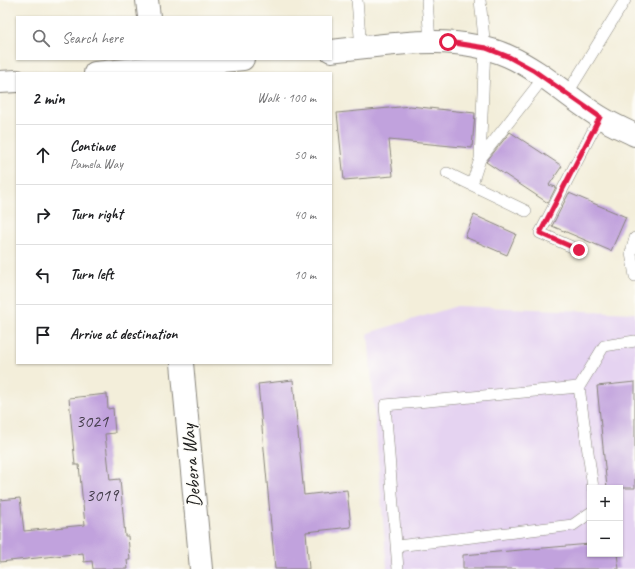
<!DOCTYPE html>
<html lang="en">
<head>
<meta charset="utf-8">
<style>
	body { margin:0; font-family:Caveat,sans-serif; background:#f2f2f2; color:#202124 }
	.controls { position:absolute; right:12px; bottom:12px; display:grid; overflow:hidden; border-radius:0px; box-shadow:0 1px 3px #0004 }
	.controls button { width:36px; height:36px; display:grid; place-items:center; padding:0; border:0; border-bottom:1px solid #e0e0e0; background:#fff; color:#202124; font:20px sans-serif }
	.stop { position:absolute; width:12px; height:12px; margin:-9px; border:3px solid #e11d48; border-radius:50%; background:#fff }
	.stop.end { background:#e11d48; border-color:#fff; box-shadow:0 1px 4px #0008 }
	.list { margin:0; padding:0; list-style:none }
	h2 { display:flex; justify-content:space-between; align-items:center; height:52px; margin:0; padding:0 16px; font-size:17px }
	h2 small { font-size:13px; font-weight:400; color:#757577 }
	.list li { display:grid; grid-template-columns:26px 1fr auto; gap:12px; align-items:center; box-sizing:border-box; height:60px; padding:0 16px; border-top:1px solid #e0e0e0 }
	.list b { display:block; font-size:15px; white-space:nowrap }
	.list p { margin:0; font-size:13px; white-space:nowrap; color:#757577 }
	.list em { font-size:13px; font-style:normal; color:#757577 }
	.icon { flex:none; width:22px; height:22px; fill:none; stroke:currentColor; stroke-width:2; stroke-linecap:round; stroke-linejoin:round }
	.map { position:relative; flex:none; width:635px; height:569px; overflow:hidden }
	.search { position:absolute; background:#fff; box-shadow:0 1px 3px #0004; left:16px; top:16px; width:316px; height:44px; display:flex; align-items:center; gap:10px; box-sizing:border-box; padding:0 14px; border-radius:0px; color:#757577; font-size:15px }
	.panel { position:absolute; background:#fff; box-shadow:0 1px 3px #0004; left:16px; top:72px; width:316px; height:292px; border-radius:0px }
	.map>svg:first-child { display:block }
	.built { fill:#e5d3f1; fill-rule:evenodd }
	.building { fill:#c1a2dd }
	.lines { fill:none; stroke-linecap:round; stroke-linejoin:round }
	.service-casing { stroke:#88857b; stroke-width:12 }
	.minor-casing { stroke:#88857b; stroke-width:24 }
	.service { stroke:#fff; stroke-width:11 }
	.minor { stroke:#fff; stroke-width:22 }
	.route { stroke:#e11d48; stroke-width:5 }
	.labels { text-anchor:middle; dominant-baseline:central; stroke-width:3; stroke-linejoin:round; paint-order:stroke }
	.number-label { font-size:18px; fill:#453e4c }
	.street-label { font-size:20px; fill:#1c1c1c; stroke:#fdfcf7 }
</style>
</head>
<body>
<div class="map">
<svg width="635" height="569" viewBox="0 0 635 569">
	<rect width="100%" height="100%" fill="#fdfcf7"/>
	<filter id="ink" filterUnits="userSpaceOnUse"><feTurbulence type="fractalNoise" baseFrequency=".025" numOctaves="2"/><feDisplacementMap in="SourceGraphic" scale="8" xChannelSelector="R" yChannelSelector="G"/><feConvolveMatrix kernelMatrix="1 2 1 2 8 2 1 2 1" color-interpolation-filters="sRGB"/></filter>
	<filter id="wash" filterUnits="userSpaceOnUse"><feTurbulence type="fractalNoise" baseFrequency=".012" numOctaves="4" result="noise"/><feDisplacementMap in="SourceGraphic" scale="16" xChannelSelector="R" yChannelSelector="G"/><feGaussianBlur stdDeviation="0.9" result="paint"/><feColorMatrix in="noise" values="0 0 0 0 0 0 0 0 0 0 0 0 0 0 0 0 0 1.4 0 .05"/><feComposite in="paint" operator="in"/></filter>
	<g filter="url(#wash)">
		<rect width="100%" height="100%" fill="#f3eeda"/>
		<!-- built -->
		<path class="built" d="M457 306 635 313V569H387L368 333ZM590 488H620V554H590Z"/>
		<g id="blocks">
			<!-- building -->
			<path class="building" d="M410 106 475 113 472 148 389 140 393 176 344 180 337 113Z
				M510 132 562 166 549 185 556 187 548 203 486 162Z
				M569 193 626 217 611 251 552 226Z
				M474 215 516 234 507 255 465 237Z
				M293 380 304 495 347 490 351 527 306 532 309 569H275L258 384Z
				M635 382V488H607L597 386Z
				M107 394 108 409 113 408 115 433 105 434 110 480 120 479 125 536H128L130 560H127L128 569H93L92 561 84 562 83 553 0 562V500L20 498 24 531 85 525 79 465H75L69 398Z
				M590 544V554H617L619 569H463V555Z"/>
		</g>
	</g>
	<g filter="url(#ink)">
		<use href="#blocks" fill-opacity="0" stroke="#88857b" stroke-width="1"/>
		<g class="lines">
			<!-- service casing -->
			<g class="service-casing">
				<path id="service" d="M357 0 361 48
					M427 0 430 42
					M567 94 625 0
					M480 159 544 77
					M447 173 526 211
					M472 184 480 159 485 48 480 0
					M635 238 631 253 635 276
					M579 250 540 233 600 117
					M579 387 604 346 635 341
					M397 546 573 525 590 513
					M398 569 385 405 579 387 593 488"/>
			</g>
			<!-- minor casing -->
			<g class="minor-casing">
				<path id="minor" d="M147 0 149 17
					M331 51C390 45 453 32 508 56 542 71 569 98 600 117 611 124 623 129 635 135
					M95 73 243 59
					M0 82 17 81
					M182 363 201 569"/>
			</g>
			<!-- service -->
			<use href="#service" class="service"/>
			<!-- minor -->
			<use href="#minor" class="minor"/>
		</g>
	</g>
	<g class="lines" filter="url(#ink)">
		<!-- route -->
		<path class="route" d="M448 42 486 48 509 57 533 70 600 117 540 233 579 250"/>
	</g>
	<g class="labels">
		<!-- number labels -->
		<g class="number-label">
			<text x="92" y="421">3021</text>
			<text x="102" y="495">3019</text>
		</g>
		<!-- street labels -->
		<g class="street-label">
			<text transform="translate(191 466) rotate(-95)">Debera Way</text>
		</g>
	</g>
</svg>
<div class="controls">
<button>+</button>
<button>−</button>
</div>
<div class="stop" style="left:448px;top:42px"></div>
<div class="stop end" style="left:579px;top:250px"></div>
<div class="search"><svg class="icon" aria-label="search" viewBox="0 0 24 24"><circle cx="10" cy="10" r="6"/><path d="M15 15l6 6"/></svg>Search here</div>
<section class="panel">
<h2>2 min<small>Walk · 100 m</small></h2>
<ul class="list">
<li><svg class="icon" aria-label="ahead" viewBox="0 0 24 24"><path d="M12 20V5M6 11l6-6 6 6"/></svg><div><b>Continue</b><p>Pamela Way</p></div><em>50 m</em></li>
<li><svg class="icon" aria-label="right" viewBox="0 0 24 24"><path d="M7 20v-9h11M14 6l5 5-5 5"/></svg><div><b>Turn right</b></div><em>40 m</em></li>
<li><svg class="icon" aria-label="left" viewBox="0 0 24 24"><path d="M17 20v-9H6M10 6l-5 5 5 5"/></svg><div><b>Turn left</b></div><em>10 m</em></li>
<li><svg class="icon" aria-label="arrive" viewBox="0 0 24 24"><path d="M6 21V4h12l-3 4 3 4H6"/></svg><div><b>Arrive at destination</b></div></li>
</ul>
</section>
</div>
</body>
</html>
